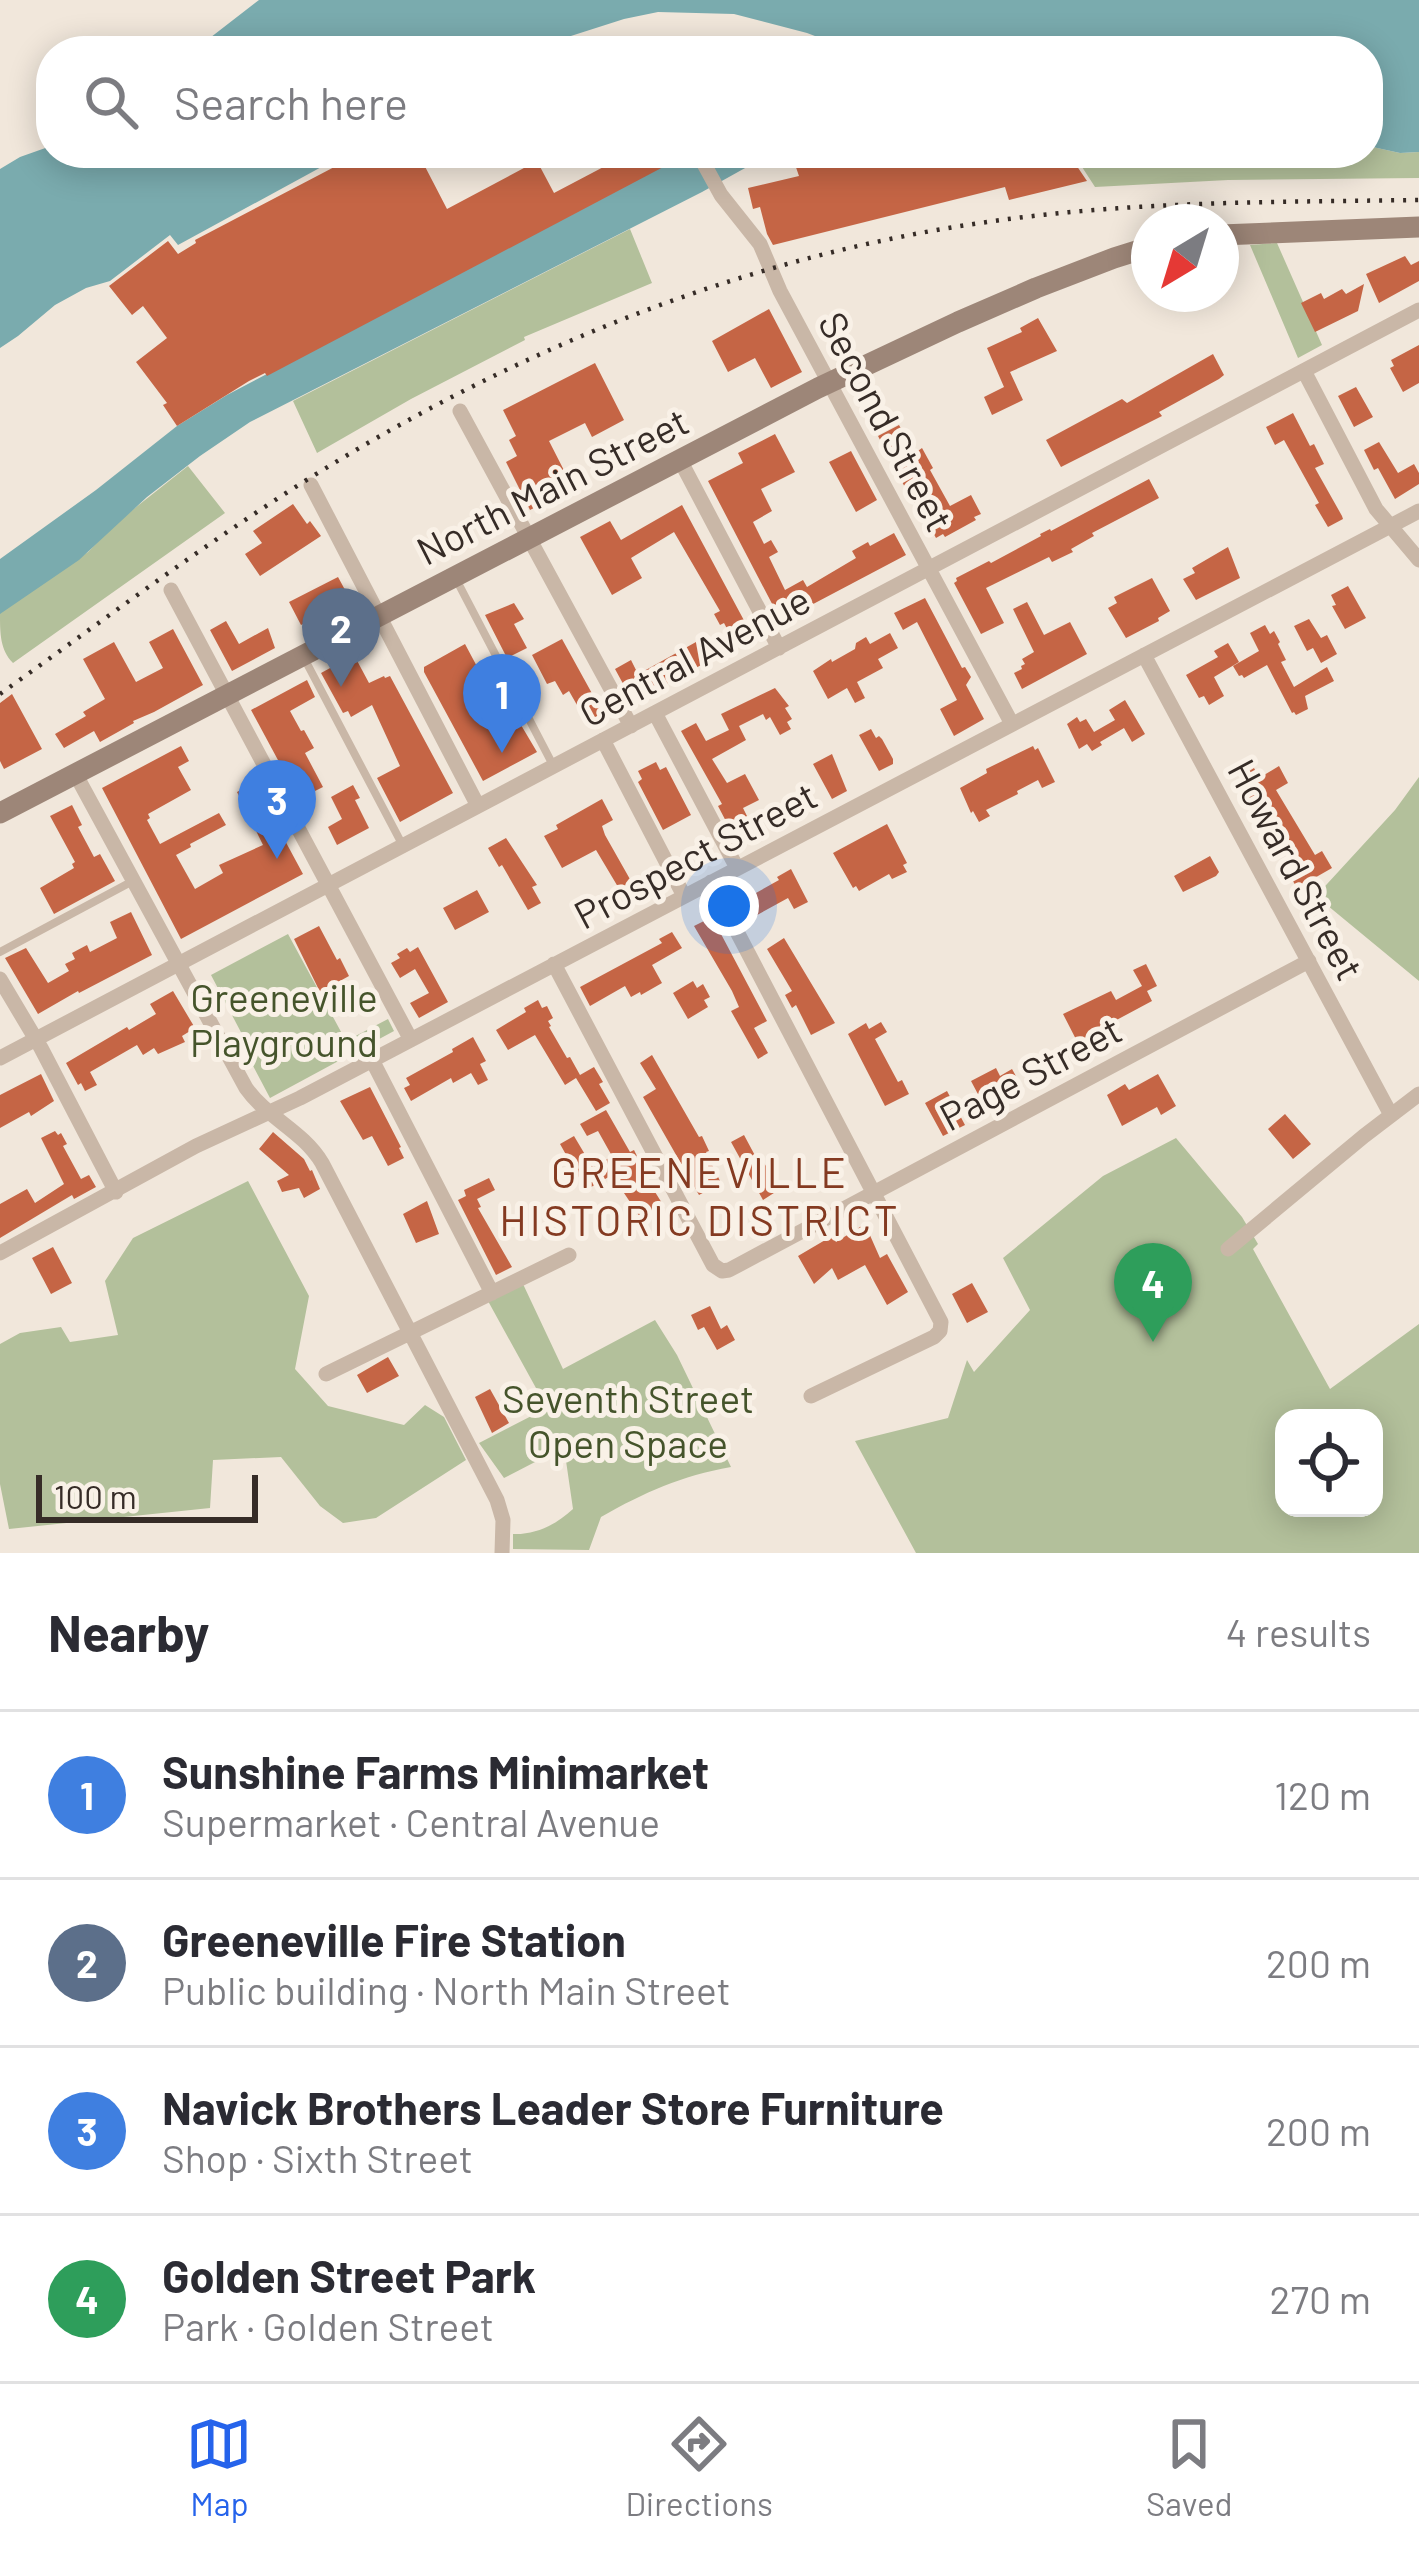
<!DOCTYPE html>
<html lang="en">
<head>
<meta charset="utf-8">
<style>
	body { margin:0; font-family:Barlow,sans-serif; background:#f7f7f7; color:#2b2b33 }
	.controls { position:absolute; right:36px; bottom:36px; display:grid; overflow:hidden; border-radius:24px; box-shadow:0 6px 30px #0003 }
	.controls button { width:108px; height:108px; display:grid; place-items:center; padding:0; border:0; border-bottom:3px solid #e1e1e2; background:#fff; color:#2b2b33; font:60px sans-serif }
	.compass { position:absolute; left:1131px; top:204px; width:108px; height:108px; border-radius:50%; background:#fff; box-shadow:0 6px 30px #0003; rotate:218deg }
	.scale { position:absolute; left:36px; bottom:30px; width:222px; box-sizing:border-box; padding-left:12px; border:6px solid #362c27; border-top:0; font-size:33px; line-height:42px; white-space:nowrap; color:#362c27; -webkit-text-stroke:9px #f9f1e7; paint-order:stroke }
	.you { position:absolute; left:729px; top:906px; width:42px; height:42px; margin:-30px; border:9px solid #fff; border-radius:50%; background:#1a73e8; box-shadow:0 0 0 18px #1a73e833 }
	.badge { display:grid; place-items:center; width:78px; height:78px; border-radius:50%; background:#2563eb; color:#fff; font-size:39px; font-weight:700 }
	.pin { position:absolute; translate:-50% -99px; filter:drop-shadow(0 3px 6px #0008) }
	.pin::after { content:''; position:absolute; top:63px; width:42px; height:36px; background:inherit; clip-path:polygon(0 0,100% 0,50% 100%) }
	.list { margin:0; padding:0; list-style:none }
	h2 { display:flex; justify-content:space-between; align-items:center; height:156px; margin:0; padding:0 48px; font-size:51px }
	h2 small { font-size:39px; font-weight:400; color:#7c7c81 }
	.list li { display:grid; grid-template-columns:78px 1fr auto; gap:36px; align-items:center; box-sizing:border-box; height:168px; padding:0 48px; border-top:3px solid #e1e1e2 }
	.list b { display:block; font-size:45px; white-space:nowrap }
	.list p { margin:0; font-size:39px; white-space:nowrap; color:#7c7c81 }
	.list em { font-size:39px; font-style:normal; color:#7c7c81 }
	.icon { flex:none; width:66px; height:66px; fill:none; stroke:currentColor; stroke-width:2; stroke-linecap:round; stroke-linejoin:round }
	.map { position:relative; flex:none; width:1419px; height:1553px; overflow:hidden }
	.search { position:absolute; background:#fff; box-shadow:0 6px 30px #0003; left:36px; right:36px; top:36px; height:132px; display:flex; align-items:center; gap:30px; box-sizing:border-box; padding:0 42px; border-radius:48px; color:#7c7c81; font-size:45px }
	.sheet { height:828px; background:#fff }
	nav { display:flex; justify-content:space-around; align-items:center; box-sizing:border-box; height:168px; border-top:3px solid #e1e1e2; background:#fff; font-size:33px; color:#7c7c81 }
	nav a { display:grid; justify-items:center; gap:6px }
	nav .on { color:#2563eb }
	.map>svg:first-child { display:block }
	.green { fill:#b3c09b; fill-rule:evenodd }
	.water { fill:#7aabae }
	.building { fill:#c56545 }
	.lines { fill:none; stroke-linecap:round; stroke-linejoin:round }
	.lane { stroke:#c9b7a7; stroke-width:8 }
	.street { stroke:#c9b7a7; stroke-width:15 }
	.secondary { stroke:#9d8678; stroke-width:21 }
	.rail { stroke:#362c27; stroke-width:4.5; stroke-dasharray:3 9; stroke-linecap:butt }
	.labels { text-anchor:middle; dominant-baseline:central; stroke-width:10; stroke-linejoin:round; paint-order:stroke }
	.street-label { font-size:39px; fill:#362c27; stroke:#f9f1e7 }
	.park-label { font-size:39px; fill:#45542b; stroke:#f9f1e7 }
	.neighbourhood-label { font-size:42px; letter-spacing:3px; fill:#843a21; stroke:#f9f1e7 }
</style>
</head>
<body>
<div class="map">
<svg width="1419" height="1553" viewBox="0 0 1419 1553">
	<rect width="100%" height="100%" fill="#f1e7db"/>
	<!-- green -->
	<path class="green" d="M1368 146 1400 153 1419 152V178L1228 180 1095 187 1073 153H1368Z
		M630 229 652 283 524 337 525 340 411 399 317 453 293 401Z
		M1277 243 1322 345 1298 358 1250 245Z
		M188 466 225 513 13 663C0 650 0 633 0 613L88 552 116 523Z
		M1419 777V981L1316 896 1395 810Z
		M288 934 346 1041 388 1019 394 1031 270 1098 252 1064 256 1061 211 975Z
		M1176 1138 1242 1217 1258 1244 1253 1249 1330 1389 1419 1324V1553H916L855 1441 948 1418 967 1360 974 1372 1030 1310 1003 1258 1103 1176ZM1284 1418H1374V1508H1284Z
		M248 1181 309 1296 295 1369 328 1406 404 1425 425 1405 444 1417 466 1460 376 1518 343 1523 320 1506 281 1457 213 1460 210 1508 9 1529 0 1484V1344L20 1333 61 1327 70 1342 118 1335 105 1281 133 1238Z
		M523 1284 563 1369 655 1320 677 1355 731 1467C681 1476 645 1492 601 1517L589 1550 513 1549V1534C536 1535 557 1524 573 1509L564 1447 504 1478 479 1443 547 1408 488 1301Z"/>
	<!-- water -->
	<path class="water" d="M259 0H1419V152L1400 153 1368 146V51H844L832 46 828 41 807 33 734 14 658 12 624 19 524 51H193Z
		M51 146V153H347L178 245 170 235 110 281 86 288 55 305 18 336 0 348V169L20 157Z
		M688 153H772L702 192 250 422 200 456 147 497 79 560 0 614V559L96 490 177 426 227 395Z"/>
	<!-- building -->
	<path class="building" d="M361 153H418L447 209 537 161 554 193 630 153 686 155 267 376 265 373 249 381 177 426 163 405 167 403 136 362 167 338 143 306 132 315 109 286 168 241 178 254 196 243 195 240Z
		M791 153H1068L1087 181 1009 200 1005 187 773 245 767 234 760 207 753 209 748 188 799 176Z
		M1405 256 1411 265 1419 261V281L1379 303 1366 274Z
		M1364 284 1358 311 1315 332 1301 303 1321 293 1324 299 1342 289 1346 294Z
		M769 309 802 372 771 388 755 358 728 372 712 341Z
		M1038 318 1057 351 1010 372 1023 400 992 415 984 397 1004 387 987 348 1022 332 1020 328Z
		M1419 345V383L1403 392 1390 368 1394 366 1391 360Z
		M1213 354 1224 375 1219 379 1159 412 1162 416 1061 467 1046 440 1122 399 1127 403Z
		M595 363 624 420 592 437 585 423 549 441 573 488 530 510 506 462 517 456 509 440 516 436 503 410Z
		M1356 387 1373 417 1354 427 1338 396Z
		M1293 413 1310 446 1314 444 1324 464 1315 468 1342 516 1343 519 1328 527 1315 505 1319 503 1284 440 1275 445 1266 427Z
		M899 425 915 453 922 448 933 468 930 470 950 506 971 495 981 514 974 517 976 520 945 537 943 534 936 538 923 514 920 516 878 436Z
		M775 434 795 472 761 489 772 511 753 522 764 544 771 540 778 552 769 557 785 590 803 580 807 587 856 558 852 551 868 542 870 546 894 533 906 555 781 621 708 481 743 463 738 453Z
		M1379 442 1398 473 1414 464 1419 473V484L1395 499 1378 468 1374 470 1364 450Z
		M851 451 877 500 856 512 829 462Z
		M1149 479 1159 498 1092 533 1094 536 1071 549 1073 552 1052 562 1049 557 986 588 1004 623 981 634 954 583 957 581 956 578 989 561 991 563 1041 536 1040 534 1050 529 1051 531Z
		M293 504 307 524 310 521 321 536 260 576 245 554 262 543 253 531Z
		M682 505 754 639 740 647 736 639 733 640 724 623 720 625 714 614 720 611 674 532 631 558 642 578 612 595 580 537 610 521 621 540Z
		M1228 547 1240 578 1196 600 1183 579 1195 573 1192 568Z
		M338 577 350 599 301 625 289 602Z
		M1152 578 1170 611 1158 618 1159 621 1126 638 1108 608 1117 603 1114 597Z
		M1348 586 1366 618 1345 629 1332 606 1336 605 1331 595Z
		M925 598 962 668 965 667 971 677 966 685 984 719 954 736 940 709 957 700 917 622 903 630 894 613Z
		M1027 602 1044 635 1070 622 1087 654 1022 689 1014 673 1022 669 1021 666 1025 664 1022 659 1034 652 1013 609Z
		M514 603 524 619 514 624 527 648 507 658 485 615Z
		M1309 619 1321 638 1327 635 1337 654 1321 663 1313 648 1307 651 1294 626Z
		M226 621 239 644 268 628 275 648 232 671 210 630Z
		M1265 625 1270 634 1274 631 1280 642 1278 644 1286 660 1281 662 1294 687 1327 667 1334 681 1305 696 1308 709 1296 715 1294 712 1292 713 1267 665 1244 678 1242 675 1239 676 1233 666 1259 651 1250 633Z
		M173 629 203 685 154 712 133 721 134 723 100 742 94 731 64 748 55 734 86 716 83 712 105 699 83 659 114 642 136 682 163 668 149 642Z
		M890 633 898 648 878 659 883 668 857 682 865 698 855 703 847 688 828 699 813 671 831 659 832 662 855 649 856 643 866 637 870 644Z
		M562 639 605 717 589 726 569 691 563 695 555 681 547 684 532 655Z
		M696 642 699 647 708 643 716 657 633 702 615 669 631 660 637 672 643 669 644 671Z
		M1228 643 1239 662 1214 677 1224 696 1209 705 1204 696 1199 698 1186 675 1218 657 1214 651Z
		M465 644 481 674 466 682 496 738 521 725 537 752 483 781 424 672V667Z
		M354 655 369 683 384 676 385 678 390 676 453 793 400 822 377 778 400 766 372 705 351 717 348 711 343 713 321 673Z
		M307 680 315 697 290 711 301 731 304 730 314 748 305 753 323 787 299 799 251 710Z
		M775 688 789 706 785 708 792 719 787 722 791 729 780 735 770 717 766 720 763 714 739 726 746 740 712 759 727 783 745 774 759 800 743 808 748 818 729 827 718 806 722 804 681 731 696 723 706 741 729 730 721 714Z
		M12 694 42 749 4 769 0 761V703Z
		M1125 700 1145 734 1132 742 1124 728 1100 742 1102 745 1092 751 1087 744 1079 749 1067 724 1077 717 1080 722 1086 719 1094 732 1115 720 1109 710Z
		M871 729 876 738 879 736 882 739 893 759V764L879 771 859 735Z
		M181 746 189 761 178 767 191 790 148 814 150 818 147 820 160 844 219 813 226 825 190 844 191 847 176 855 195 889 223 873 219 865 263 845 237 792 254 783 303 874 181 939 102 788Z
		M1033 746 1035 750 1038 748 1055 782 1042 788 1038 780 1017 791 1018 794 986 810 990 816 979 822 973 811 971 813 960 788 987 773 986 769Z
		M832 754 847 791 832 799 813 764Z
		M656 762 660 770 666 767 691 815 663 830 638 782 642 779 638 771Z
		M1279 766 1288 783 1276 790 1315 855 1322 851 1332 868 1297 888 1287 871 1295 866 1281 836 1268 815 1265 817 1256 802 1251 804 1241 788 1248 784 1243 775 1254 768 1259 778Z
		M353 785 360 798 355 800 369 828 337 845 328 827 342 819 331 797Z
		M602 799 613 820 602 826 605 835 631 881 651 870 659 884 649 890 651 893 638 901 636 897 627 902 596 850 562 868 544 836 558 829 556 825Z
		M72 805 82 825 78 827 94 857 100 854 115 881 54 914 40 888 74 868 72 864 75 862 50 816Z
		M887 824 907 863 903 865 907 872 892 879 889 874 859 891 856 886 853 888 833 853Z
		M506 838 537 885 532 887 541 903 528 910 502 865 499 867 488 848Z
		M1210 856 1219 872 1216 876 1183 892 1174 876Z
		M791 869 808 902 794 909 788 898 750 919 745 916 738 903 779 880 777 877Z
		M477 890 489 912 455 930 443 908Z
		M131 912 152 955 79 993 78 991 38 1014 5 958 26 948 48 983 69 971 65 964 75 959 72 953 87 945 90 952 117 938 110 922Z
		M712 917 767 1021 754 1028 768 1053 758 1059 731 1011 739 1007 732 991 694 926Z
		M319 926 337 960 340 958 349 976 320 992 294 939Z
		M672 932 682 948 652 965 662 983 641 995 640 992 631 997 625 986 590 1006 580 987 662 943 659 939Z
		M784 938 835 1023 811 1035 796 1005 792 1008 785 995 792 991 767 949Z
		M418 947 448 1002 419 1018 410 1003 429 993 415 969 400 978 391 963 400 958 397 954 407 948 410 952Z
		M1146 964 1157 986 1147 991 1152 1001 1096 1031 1100 1039 1081 1049 1063 1014 1111 991 1116 1000 1142 986 1133 970Z
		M693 981 697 988 703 984 710 997 704 1000 708 1007 688 1019 673 993Z
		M173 991 195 1028 182 1036 185 1042 158 1054 154 1048 143 1055 137 1045 90 1072 97 1085 85 1091 81 1083 78 1085 66 1063 127 1027 129 1030 156 1014 150 1004Z
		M538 1000 542 1008 547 1006 553 1018 548 1021 551 1026 549 1027 567 1058 570 1057 580 1075 594 1067 603 1082 599 1084 610 1103 596 1111 576 1078 565 1085 535 1035 508 1050 496 1030 526 1012 524 1008Z
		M881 1022 887 1032 875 1039 898 1082 902 1080 909 1094 885 1106 848 1034 866 1023 869 1029Z
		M473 1037 486 1061 480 1064 488 1080 478 1085 471 1073 453 1083 451 1078 411 1101 404 1088 410 1085 406 1078 453 1052 452 1049Z
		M652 1055 699 1137 702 1136 709 1151 706 1152 721 1183 699 1195 643 1097 656 1089 640 1063Z
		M996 1068 1000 1076 1012 1069 1022 1087 998 1100 993 1091 980 1098 971 1081Z
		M41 1074 54 1101 31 1116 29 1112 0 1128V1095Z
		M1158 1074 1176 1106 1161 1115 1157 1107 1122 1126 1107 1095 1125 1084 1129 1090Z
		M370 1087 401 1147 399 1148 404 1158 388 1166 372 1136 363 1140 340 1101Z
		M947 1091 965 1125 943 1136 925 1103Z
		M606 1110 630 1152 634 1150 640 1162 637 1163 665 1208 642 1220 612 1175 586 1190 560 1144 574 1136 593 1168 612 1156 598 1131 587 1136 580 1124Z
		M1285 1114 1311 1144 1293 1159 1268 1129Z
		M55 1131 58 1135 61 1133 67 1144 63 1146 81 1179 89 1175 96 1187 74 1199 72 1195 0 1238V1204L27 1189 35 1203 64 1184 41 1138Z
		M273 1132 304 1159 310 1171 312 1170 320 1189 304 1198 299 1188 282 1192 277 1181 289 1175 259 1149Z
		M744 1135 759 1163 763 1161 769 1171 766 1173 777 1191 763 1200 731 1142Z
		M489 1178 495 1190 477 1199 481 1207 478 1208 512 1267 496 1275 458 1200 466 1196 464 1190Z
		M427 1201 439 1234 416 1243 403 1214Z
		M865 1224 880 1258 887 1254 908 1292 887 1305 865 1265 838 1280 832 1268 814 1284 798 1256 832 1236 836 1242Z
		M53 1247 72 1283 51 1294 32 1258Z
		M972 1283 988 1312 967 1323 952 1294Z
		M710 1306 721 1329 727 1325 735 1340 717 1350 704 1327 698 1330 691 1315Z
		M388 1357 399 1376 367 1393 357 1375Z
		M490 1389 509 1423 492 1433 475 1397Z"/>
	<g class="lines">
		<!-- lane -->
		<path class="lane" d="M457 581 553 765
			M303 656 402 844
			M0 952 131 882"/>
		<!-- street -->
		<path class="street" d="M698 153 721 195 760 244 780 291 1012 724
			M1304 371 1376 509 1419 560
			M460 411 631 726
			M680 460 779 648
			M311 485 478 806
			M171 590 411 1040
			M1144 655 1391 1115
			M655 713 737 868
			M603 740 684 896
			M76 775 246 1088C267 1118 303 1131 322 1163L497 1500 503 1520 502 1553
			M711 882 941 1322 940 1331 934 1337 811 1396
			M554 964 713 1265 722 1271 729 1270 1309 961
			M0 979 41 1048 116 1192
			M0 1058 1419 310
			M372 1060 492 1293
			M1228 1249 1364 1136 1419 1094
			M0 1253 196 1146 300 1098 1419 511
			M326 1374 569 1255"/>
		<!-- secondary -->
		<path class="secondary" d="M1221 235 1419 227
			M0 813 818 388 958 322 1036 288 1114 258 1149 247"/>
		<!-- rail -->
		<path class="rail" d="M0 694C101 622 200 547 305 481 515 349 747 255 994 221 1135 201 1277 202 1419 200"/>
	</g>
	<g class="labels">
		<!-- street labels -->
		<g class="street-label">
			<text transform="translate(887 421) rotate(62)">Second Street</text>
			<text transform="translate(552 485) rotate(-27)">North Main Street</text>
			<text transform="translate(694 655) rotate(-28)">Central Avenue</text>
			<text transform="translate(695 854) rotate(-28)">Prospect Street</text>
			<text transform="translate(1297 869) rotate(62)">Howard Street</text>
			<text transform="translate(1030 1072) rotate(-28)">Page Street</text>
		</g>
		<!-- park labels -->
		<g class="park-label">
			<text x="284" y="996">Greeneville<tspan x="284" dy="45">Playground</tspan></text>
			<text x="628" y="1397">Seventh Street<tspan x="628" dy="45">Open Space</tspan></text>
		</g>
		<!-- neighbourhood labels -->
		<g class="neighbourhood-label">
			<text x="700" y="1171">GREENEVILLE<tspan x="700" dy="48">HISTORIC DISTRICT</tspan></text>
		</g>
	</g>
</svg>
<div class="controls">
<button><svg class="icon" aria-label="locate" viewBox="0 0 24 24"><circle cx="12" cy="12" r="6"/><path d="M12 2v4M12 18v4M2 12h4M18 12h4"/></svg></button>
</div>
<svg class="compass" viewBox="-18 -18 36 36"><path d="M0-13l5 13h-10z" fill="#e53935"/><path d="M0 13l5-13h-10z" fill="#7c7c81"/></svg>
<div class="scale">100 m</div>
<div class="you"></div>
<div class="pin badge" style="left:502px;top:753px;background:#3f7fe0">1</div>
<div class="pin badge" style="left:341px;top:687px;background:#5c6f8a">2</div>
<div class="pin badge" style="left:277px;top:859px;background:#3f7fe0">3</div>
<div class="pin badge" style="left:1153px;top:1342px;background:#2e9e5b">4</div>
<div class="search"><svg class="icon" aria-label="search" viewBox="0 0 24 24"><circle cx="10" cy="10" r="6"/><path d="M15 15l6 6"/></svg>Search here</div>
</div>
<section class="sheet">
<h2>Nearby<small>4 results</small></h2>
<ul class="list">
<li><span class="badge" style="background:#3f7fe0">1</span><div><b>Sunshine Farms Minimarket</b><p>Supermarket · Central Avenue</p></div><em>120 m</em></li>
<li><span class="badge" style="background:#5c6f8a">2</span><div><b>Greeneville Fire Station</b><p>Public building · North Main Street</p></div><em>200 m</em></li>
<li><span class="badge" style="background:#3f7fe0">3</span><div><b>Navick Brothers Leader Store Furniture</b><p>Shop · Sixth Street</p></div><em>200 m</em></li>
<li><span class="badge" style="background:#2e9e5b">4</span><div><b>Golden Street Park</b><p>Park · Golden Street</p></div><em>270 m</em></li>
</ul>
</section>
<nav>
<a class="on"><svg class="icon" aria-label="map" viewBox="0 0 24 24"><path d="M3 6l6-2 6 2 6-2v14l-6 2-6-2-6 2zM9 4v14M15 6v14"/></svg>Map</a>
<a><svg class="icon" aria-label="directions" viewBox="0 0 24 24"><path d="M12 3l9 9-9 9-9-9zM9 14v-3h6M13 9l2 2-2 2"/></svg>Directions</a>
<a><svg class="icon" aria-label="saved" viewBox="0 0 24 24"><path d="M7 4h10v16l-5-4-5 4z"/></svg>Saved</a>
</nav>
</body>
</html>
